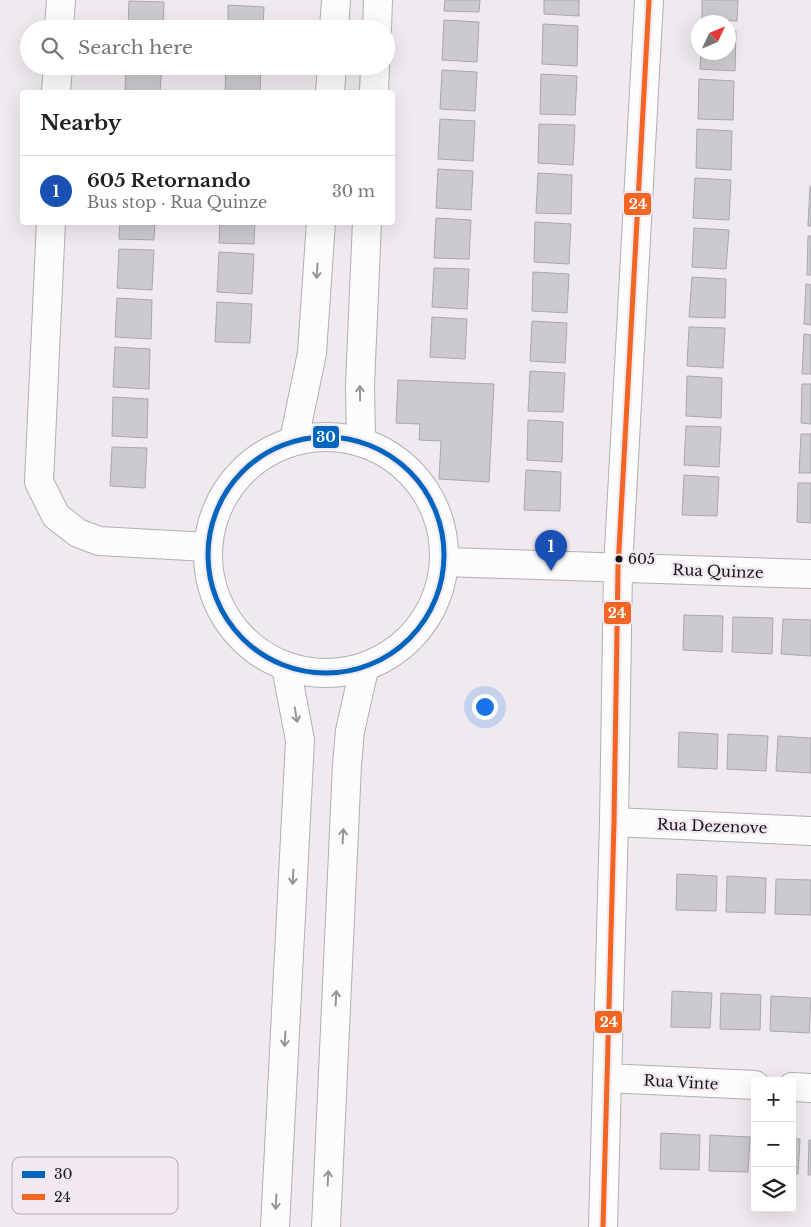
<!DOCTYPE html>
<html lang="en">
<head>
<meta charset="utf-8">
<style>
	body { margin:0; font-family:"Libre Baskerville",serif; background:#f6f6f6; color:#222 }
	.controls { position:absolute; right:15px; bottom:15px; display:grid; overflow:hidden; border-radius:5px; box-shadow:0 5px 20px #0002 }
	.controls button { width:45px; height:45px; display:grid; place-items:center; padding:0; border:0; border-bottom:1px solid #e0e0e0; background:#fff; color:#222; font:25px sans-serif }
	.compass { position:absolute; left:691px; top:15px; width:45px; height:45px; border-radius:50%; background:#fff; box-shadow:0 5px 20px #0002; rotate:46deg }
	.you { position:absolute; left:484px; top:706px; width:18px; height:18px; margin:-12px; border:4px solid #fff; border-radius:50%; background:#1a73e8; box-shadow:0 0 0 8px #1a73e833 }
	.badge { display:grid; place-items:center; width:32px; height:32px; border-radius:50%; background:#7c3aed; color:#fff; font-size:16px; font-weight:700 }
	.pin { position:absolute; translate:-50% -41px; filter:drop-shadow(0 1px 2px #0008) }
	.pin::after { content:''; position:absolute; top:26px; width:18px; height:15px; background:inherit; clip-path:polygon(0 0,100% 0,50% 100%) }
	.list { margin:0; padding:0; list-style:none }
	h2 { display:flex; justify-content:space-between; align-items:center; height:65px; margin:0; padding:0 20px; font-size:21px }
	h2 small { font-size:16px; font-weight:400; color:#767676 }
	.list li { display:grid; grid-template-columns:32px 1fr auto; gap:15px; align-items:center; box-sizing:border-box; height:70px; padding:0 20px; border-top:1px solid #e0e0e0 }
	.list b { display:block; font-size:19px; white-space:nowrap }
	.list p { margin:0; font-size:16px; white-space:nowrap; color:#767676 }
	.list em { font-size:16px; font-style:normal; color:#767676 }
	.icon { flex:none; width:28px; height:28px; fill:none; stroke:currentColor; stroke-width:2; stroke-linecap:round; stroke-linejoin:round }
	.map { position:relative; flex:none; width:811px; height:1227px; overflow:hidden }
	.search { position:absolute; background:#fff; box-shadow:0 5px 20px #0002; left:20px; top:20px; width:375px; height:55px; display:flex; align-items:center; gap:12px; box-sizing:border-box; padding:0 18px; border-radius:28px; color:#767676; font-size:19px }
	.panel { position:absolute; background:#fff; box-shadow:0 5px 20px #0002; left:20px; top:90px; width:375px; height:135px; border-radius:5px }
	.map>svg:first-child { display:block }
	.building { fill:#cccace; stroke:#aaa7ac }
	.lines { fill:none; stroke-linecap:round; stroke-linejoin:round }
	.minor-casing { stroke:#b2aeb2; stroke-width:30 }
	.tertiary-casing { stroke:#b2aeb2; stroke-width:30 }
	.minor { stroke:#fdfcfd; stroke-width:28 }
	.tertiary { stroke:#fdfcfd; stroke-width:28 }
	.bus-1-casing { stroke:#f2e8f2; stroke-width:9 }
	.bus-2-casing { stroke:#f2e8f2; stroke-width:9 }
	.bus-1 { stroke:#0065bd; stroke-width:5 }
	.bus-2 { stroke:#f26522; stroke-width:5 }
	.oneway { stroke:#969496 }
	.bus-dot { fill:#191519; stroke:#f2e8f2; stroke-width:2 }
	.labels { text-anchor:middle; dominant-baseline:central; stroke-width:4.5; stroke-linejoin:round; paint-order:stroke }
	.bus-label { font-size:14px; fill:#191519; stroke:#f2e8f2; text-anchor:start }
	.street-label { font-size:15px; fill:#191519; stroke:#f2e8f2 }
	.key { fill:#f2e8f2; stroke:#b1a9b1; stroke-width:1 }
	.key-label { font-size:14px; fill:#191519 }
	.line-badge { stroke:#f2e8f2; stroke-width:2 }
	.badge-label { font-size:14px; text-anchor:middle; font-weight:bold; fill:#fff }
</style>
</head>
<body>
<div class="map">
<svg width="811" height="1227" viewBox="0 0 811 1227">
	<rect width="100%" height="100%" fill="#f0eaf0"/>
	<!-- building -->
	<path class="building" d="M445 0H480L479 12 444 11Z
		M544 0H579V16L544 14Z
		M702 0H738L737 21 702 20Z
		M129 1 164 2 163 29H128Z
		M228 5 264 7 263 29H228Z
		M444 20 479 22 477 62 442 60Z
		M543 24 578 26 577 66 542 64Z
		M728 31H736L735 71 700 69 701 52H728Z
		M126 66H162L160 92 125 90Z
		M226 66H261L260 92H225Z
		M442 70 477 72 475 111 440 109Z
		M541 74 577 76 575 115 540 114Z
		M699 79 734 81 733 120 698 119Z
		M440 119 475 121 473 161 438 159Z
		M539 124 575 125 573 165 538 163Z
		M697 129 732 131 731 170 696 168Z
		M438 169 473 171 471 210 436 208Z
		M538 173 572 175 571 214 536 213Z
		M695 178 731 180 729 220 693 218Z
		M810 186H811V226H808Z
		M436 218 471 220 469 259 434 258Z
		M120 222H155L154 240 119 239Z
		M220 222H255L254 244 219 243Z
		M535 222 571 224 569 264 534 262Z
		M694 228 729 230 726 269 692 267Z
		M808 236H811V275H807Z
		M119 249 154 250 152 290 117 288Z
		M219 252 254 254 252 294 217 292Z
		M434 268 469 269 467 309 432 307Z
		M533 272 569 274 567 313 532 311Z
		M692 277 726 279 725 318 689 317Z
		M806 284 811 285V325L804 324Z
		M117 298 152 300 151 339 115 337Z
		M217 302 252 304 250 343 215 342Z
		M432 317 467 319 465 359 430 357Z
		M532 321 567 323 565 363 530 361Z
		M689 327 725 328 723 368 687 366Z
		M804 334 811 335V374H802Z
		M115 347 150 349 149 389 113 387Z
		M530 371 565 373 563 412 528 411Z
		M687 376 722 378 721 418 686 416Z
		M398 380 494 384 489 482 439 479 441 441 419 440 420 424 396 423Z
		M802 384H811V424L801 423Z
		M113 397 148 399 147 438 112 436Z
		M528 420 563 422 562 462 527 460Z
		M686 426 721 427 719 467 684 465Z
		M801 434H811V473H799Z
		M112 447 147 448 145 488 110 486Z
		M526 470 561 472 560 511 524 510Z
		M684 475 719 477 717 516 682 515Z
		M798 483H811V523L797 522Z
		M684 615 723 616 722 652 683 650Z
		M733 617 773 618 772 654 732 652Z
		M783 619 811 620V656L781 654Z
		M679 732 718 734 717 769 678 767Z
		M728 734 768 736 766 771 727 769Z
		M778 736 811 738V773L776 771Z
		M677 874 717 876 716 911 676 910Z
		M727 876 766 878 765 913 726 912Z
		M776 879 811 880V915L775 914Z
		M672 991 712 993 710 1028 671 1027Z
		M721 993 761 995 760 1030 720 1029Z
		M771 996 811 998 809 1033 770 1031Z
		M661 1133 700 1135 699 1170 660 1169Z
		M710 1135 750 1137 748 1172 709 1171Z
		M792 1139H800L798 1174H792Z
		M809 1140H811V1175H808Z"/>
	<g class="lines">
		<!-- minor casing -->
		<g class="minor-casing">
			<path id="minor" d="M59 29 61 0
				M56 92 58 66
				M51 222 39 482 56 516 78 533 99 541 207 547
				M445 562 811 574
				M614 822 811 831
				M607 1078 755 1085
				M792 1087 811 1088
				M603 1227 614 822 618 568 649 0"/>
		</g>
		<!-- tertiary casing -->
		<g class="tertiary-casing">
			<path id="tertiary" d="M334 29 336 0
				M377 29 378 0
				M330 92 332 66
				M374 92 375 66
				M208 555a118 118 0 1 1 236 0a118 118 0 1 1-236 0Z
				M294 440 312 353 321 222
				M361 442 360 385 367 222
				M275 1227 300 740 286 667
				M326 1227 347 765 350 731 364 669"/>
		</g>
		<!-- minor -->
		<use href="#minor" class="minor"/>
		<!-- tertiary -->
		<use href="#tertiary" class="tertiary"/>
		<!-- bus-1 casing -->
		<g class="bus-1-casing">
			<path id="bus-1" d="M208 555a118 118 0 1 1 236 0a118 118 0 1 1-236 0Z"/>
		</g>
		<!-- bus-2 casing -->
		<g class="bus-2-casing">
			<path id="bus-2" d="M603 1227 614 822 618 568 649 0"/>
		</g>
		<!-- bus-1 -->
		<use href="#bus-1" class="bus-1"/>
		<!-- bus-2 -->
		<use href="#bus-2" class="bus-2"/>
	</g>
	<!-- one-way arrows -->
	<defs><path id="oneway-shaft" d="M-6 0H5M1.5-3L5.5 0L1.5 3" fill="none" stroke-width="1.6" stroke-linecap="round" stroke-linejoin="round" transform="scale(1.25)"/></defs>
	<g class="oneway">
		<use href="#oneway-shaft" transform="translate(317 271) rotate(94)"/>
		<use href="#oneway-shaft" transform="translate(360 393) rotate(-91)"/>
		<use href="#oneway-shaft" transform="translate(296 715) rotate(81)"/>
		<use href="#oneway-shaft" transform="translate(343 836) rotate(-87)"/>
		<use href="#oneway-shaft" transform="translate(293 877) rotate(93)"/>
		<use href="#oneway-shaft" transform="translate(336 998) rotate(-87)"/>
		<use href="#oneway-shaft" transform="translate(285 1039) rotate(93)"/>
		<use href="#oneway-shaft" transform="translate(328 1178) rotate(-87)"/>
		<use href="#oneway-shaft" transform="translate(276 1202) rotate(93)"/>
	</g>
	<!-- markers -->
	<circle class="bus-dot" cx="619" cy="559" r="4.5"/>
	<g class="labels">
		<!-- bus labels -->
		<g class="bus-label">
			<text x="628" y="559">605</text>
		</g>
		<!-- street labels -->
		<g class="street-label">
			<text transform="translate(718 571) rotate(2)">Rua Quinze</text>
			<text transform="translate(712 826) rotate(2)">Rua Dezenove</text>
			<text transform="translate(681 1082) rotate(3)">Rua Vinte</text>
		</g>
	</g>
	<!-- legend -->
	<rect x="12" y="1157" width="166" height="57" rx="8" class="key"/>
	<rect x="22" y="1171" width="23" height="7" fill="#0065bd"/>
	<rect x="22" y="1194" width="23" height="6" fill="#f26522"/>
	<g class="key-label">
		<text x="54" y="1179">30</text>
		<text x="54" y="1202">24</text>
	</g>
	<g class="line-badge">
		<rect x="623" y="192" width="29" height="24" rx="5" fill="#f26522"/>
		<rect x="312" y="425" width="28" height="24" rx="5" fill="#0065bd"/>
		<rect x="603" y="601" width="29" height="24" rx="5" fill="#f26522"/>
		<rect x="594" y="1010" width="29" height="24" rx="5" fill="#f26522"/>
	</g>
	<g class="badge-label">
		<text x="638" y="209">24</text>
		<text x="326" y="442">30</text>
		<text x="617" y="618">24</text>
		<text x="609" y="1027">24</text>
	</g>
</svg>
<div class="controls">
<button>+</button>
<button>−</button>
<button><svg class="icon" aria-label="layers" viewBox="0 0 24 24"><path d="M12 4l9 5-9 5-9-5zM3 14l9 5 9-5"/></svg></button>
</div>
<svg class="compass" viewBox="-18 -18 36 36"><path d="M0-13l5 13h-10z" fill="#e53935"/><path d="M0 13l5-13h-10z" fill="#767676"/></svg>
<div class="you"></div>
<div class="pin badge" style="left:551px;top:571px;background:#1a4fb4">1</div>
<div class="search"><svg class="icon" aria-label="search" viewBox="0 0 24 24"><circle cx="10" cy="10" r="6"/><path d="M15 15l6 6"/></svg>Search here</div>
<section class="panel">
<h2>Nearby<small></small></h2>
<ul class="list">
<li><span class="badge" style="background:#1a4fb4">1</span><div><b>605 Retornando</b><p>Bus stop · Rua Quinze</p></div><em>30 m</em></li>
</ul>
</section>
</div>
</body>
</html>
